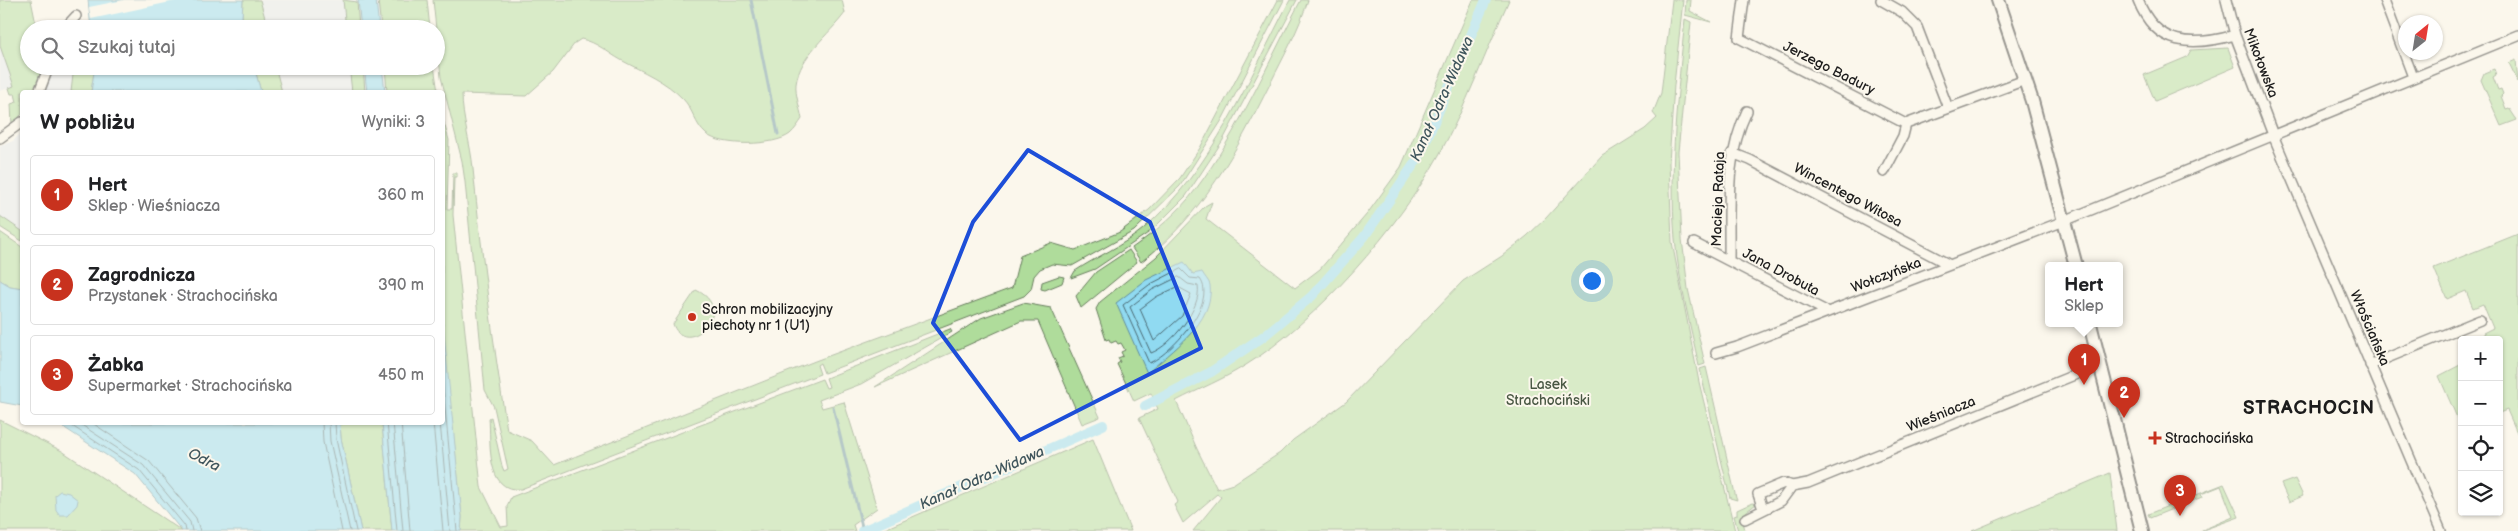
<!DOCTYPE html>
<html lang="pl">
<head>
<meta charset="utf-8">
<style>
	body { margin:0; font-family:"Balsamiq Sans",sans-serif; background:#f2f2f2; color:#202124 }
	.controls { position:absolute; right:15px; bottom:15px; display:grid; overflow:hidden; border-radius:5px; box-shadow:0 1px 4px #0004 }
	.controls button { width:45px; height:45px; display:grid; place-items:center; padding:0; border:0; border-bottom:1px solid #e0e0e0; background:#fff; color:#202124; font:25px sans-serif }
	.compass { position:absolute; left:2398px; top:15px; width:45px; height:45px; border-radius:50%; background:#fff; box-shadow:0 1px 4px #0004; rotate:30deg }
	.you { position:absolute; left:1591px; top:280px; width:18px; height:18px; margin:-12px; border:4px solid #fff; border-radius:50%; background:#1a73e8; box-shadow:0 0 0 8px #1a73e833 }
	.badge { display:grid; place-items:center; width:32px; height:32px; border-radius:50%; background:#c8321e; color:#fff; font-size:16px; font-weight:700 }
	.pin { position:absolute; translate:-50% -41px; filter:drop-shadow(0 1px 2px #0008) }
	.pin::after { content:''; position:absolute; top:26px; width:18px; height:15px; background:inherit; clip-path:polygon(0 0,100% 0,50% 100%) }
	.popup { position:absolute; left:2045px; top:262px; width:78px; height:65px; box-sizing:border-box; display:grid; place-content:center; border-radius:5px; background:#fff; filter:drop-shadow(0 1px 4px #0005); font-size:16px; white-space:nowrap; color:#757577 }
	.popup b { font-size:19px; color:#202124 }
	.popup::after { content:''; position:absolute; left:50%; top:100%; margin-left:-10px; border:10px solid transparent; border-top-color:#fff }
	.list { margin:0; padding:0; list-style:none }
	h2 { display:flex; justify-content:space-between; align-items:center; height:65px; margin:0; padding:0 20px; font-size:21px }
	h2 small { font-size:16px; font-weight:400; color:#757577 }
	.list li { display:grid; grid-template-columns:32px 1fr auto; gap:15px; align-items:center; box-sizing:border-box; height:80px; margin:0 10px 10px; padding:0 10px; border:1px solid #e0e0e0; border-radius:5px }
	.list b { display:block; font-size:19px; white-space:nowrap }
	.list p { margin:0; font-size:16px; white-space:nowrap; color:#757577 }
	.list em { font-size:16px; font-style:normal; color:#757577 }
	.icon { flex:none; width:28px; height:28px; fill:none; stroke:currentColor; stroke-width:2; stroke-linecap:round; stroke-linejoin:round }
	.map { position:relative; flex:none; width:2518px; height:531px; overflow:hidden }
	.search { position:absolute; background:#fff; box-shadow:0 1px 4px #0004; left:20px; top:20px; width:425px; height:55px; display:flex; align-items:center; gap:12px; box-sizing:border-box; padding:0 18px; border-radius:28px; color:#757577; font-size:19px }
	.panel { position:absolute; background:#fff; box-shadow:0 1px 4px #0004; left:20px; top:90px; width:425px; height:335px; border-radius:5px }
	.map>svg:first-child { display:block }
	.built { fill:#e4e8ee }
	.green { fill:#afdc9b; stroke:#667c5c }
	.water { fill:#90daf1; stroke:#628e9c }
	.pier { fill:#fbf7ec }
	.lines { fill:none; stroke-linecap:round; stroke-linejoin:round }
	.shore { stroke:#4a6871; stroke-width:1 }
	.stream { stroke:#628e9c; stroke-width:3 }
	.canal { stroke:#90daf1; stroke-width:10 }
	.minor-casing { stroke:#1c1c1c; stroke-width:12 }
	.secondary-casing { stroke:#1c1c1c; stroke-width:16 }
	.minor { stroke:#fbf7ec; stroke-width:9 }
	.secondary { stroke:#fbf7ec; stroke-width:12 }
	.marked { fill:none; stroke:#1d4ed8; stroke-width:4; stroke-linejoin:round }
	.poi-dot { fill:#c8321e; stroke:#fbf7ec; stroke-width:2 }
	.labels { text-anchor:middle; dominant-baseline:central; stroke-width:4; stroke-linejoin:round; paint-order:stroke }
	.street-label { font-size:14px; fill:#1c1c1c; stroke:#fbf7ec }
	.poi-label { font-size:14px; fill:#1c1c1c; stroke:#fbf7ec; text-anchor:start }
	.park-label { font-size:14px; fill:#485642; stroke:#fbf7ec }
	.water-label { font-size:15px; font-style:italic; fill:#3f555c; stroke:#fbf7ec }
	.district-label { font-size:19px; font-weight:bold; letter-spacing:1px; fill:#1c1c1c; stroke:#fbf7ec }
</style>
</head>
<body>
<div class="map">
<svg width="2518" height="531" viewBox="0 0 2518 531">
	<rect width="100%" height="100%" fill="#fbf7ec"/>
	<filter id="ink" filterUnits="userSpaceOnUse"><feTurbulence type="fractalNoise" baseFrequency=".02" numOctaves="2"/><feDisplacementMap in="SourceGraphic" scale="10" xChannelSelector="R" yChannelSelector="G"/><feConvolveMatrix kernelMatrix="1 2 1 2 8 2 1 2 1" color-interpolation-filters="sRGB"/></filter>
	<g filter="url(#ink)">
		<!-- built -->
		<path class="built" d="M259 0H427L430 29H266Z
			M0 46 14 86 0 91Z
			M54 66H74L71 92H44Z
			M275 66H434L424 92H282Z
			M22 132V231L0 216V146L13 141Z"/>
		<!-- green -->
		<path class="green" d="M0 0H31L37 29H29V66H44L35 92H22V114L12 125 11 104 17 102 15 94H11L9 88 14 86 0 46Z
			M243 0H260L268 29H244L242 17Z
			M343 0 357 2 359 29H346Z
			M378 0H427L430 29H381Z
			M433 0H842L845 13C829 35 800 55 796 84 795 95 800 108 802 119 799 123 795 130 790 134 775 146 721 147 706 134 695 125 693 109 683 99 666 81 643 72 621 60 608 53 597 42 581 39L575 43 553 72 526 96 462 94C462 119 471 144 473 169 482 256 493 343 507 430L532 441 554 465 815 361 1012 288 1020 256 1051 243 1075 250 1120 232 1149 210 1180 178 1200 148 1278 0H1284L1222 120 1180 186 1134 231 1072 266 1052 264 1040 269 1034 276 1031 289 1024 296 824 373 820 363 817 365 820 374 521 489C485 493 491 442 489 418L491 417 502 466 504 471 508 469 494 407 485 390 465 182 462 161 441 77Z
			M1290 0H1297L1223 140 1186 196 1151 231 1095 269 1071 278 1075 271C1096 257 1124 245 1143 229 1213 169 1248 80 1290 0Z
			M1301 0H1308C1299 29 1284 56 1270 84 1237 150 1202 216 1141 262L1132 248C1155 232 1179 212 1196 189 1239 131 1268 63 1301 0Z
			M1473 0H1509C1486 51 1466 107 1439 155 1399 227 1316 322 1246 365 1224 379 1199 389 1176 401L1197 449 1217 489 1233 484 1280 453 1293 440 1346 402 1463 281 1502 256 1527 236 1546 218 1602 156 1645 129 1657 118 1653 113 1661 93 1672 0H1683L1674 85 1669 163 1672 242 1699 382 1735 531H1193L1221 497 1217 494 1183 523 1174 505 1178 502 1139 418 1158 409 1151 393 1134 401 1117 364 1120 362 1118 358 1123 356 1121 352 1125 350 1121 343 1118 344 1116 341 1111 343 1109 339 1106 340 1096 309 1100 302 1156 257 1205 206 1212 202 1206 219 1295 288 1320 269 1367 214 1401 167Z
			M1686 0H1691L1690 11 1711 22 1685 15Z
			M1685 19 1691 22 1678 152 1682 239 1688 289 1705 364 1699 366C1690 324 1679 282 1675 239 1669 165 1678 92 1685 19Z
			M2228 48 2235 67 2155 101 2144 75 2187 57 2191 50Z
			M2516 60 2518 82 2509 63Z
			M74 66H95L91 92H71Z
			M254 66H275L282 92H261Z
			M349 66H363L365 92H352Z
			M385 66H434L438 92H387Z
			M2494 69 2496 75 2493 77 2498 90 2501 89 2503 94 2501 96 2506 109 2509 108 2517 120 2501 126 2481 80 2484 73Z
			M442 116 449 140 447 209H452L453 173H457V177H454L453 215 481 487 501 527 508 526 507 506 511 497 822 379 826 388 829 387 826 378 950 329 952 332 861 384 819 400 822 408 844 402 877 508 853 525 855 531H461L462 517 442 323Z
			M0 216 22 231V241L0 227Z
			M0 232 22 247V288L10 286 0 280Z
			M2518 234V435L2507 410 2499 413V340H2486L2483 333 2493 328 2483 304 2473 308 2466 291 2447 299 2434 268Z
			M1129 250 1137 262 1081 308 1076 296 1096 272Z
			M1059 276 1064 277 1062 283 1045 290 1041 289 1042 282Z
			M696 290C740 310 685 359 673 324Z
			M1023 303 1051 308 1100 417 1082 424 1038 321H1021L875 387 981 318Z
			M2462 364V427H2461L2439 376Z
			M1706 367 1736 498 1737 500 1730 498 1700 369Z
			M0 420 62 451 182 531H0Z
			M340 423H382L392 531H361L341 438Z
			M1093 439 1131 531H880Z
			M2110 473 2117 531H1972Z
			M2295 479 2303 496 2289 502 2281 484Z
			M2224 484 2239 517 2200 531 2233 517 2221 486 2201 494 2202 497 2150 518 2148 514Z
			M1752 503 1756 504 1742 515 1745 531H1738L1734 516 1737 515V510Z"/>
		<!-- water -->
		<path class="water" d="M88 0H243L242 17 244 29H91Z
			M358 0H376L379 29H361Z
			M95 66H254L261 92H91Z
			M364 66H382L385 92H367Z
			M1184 262 1193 274 1202 272C1204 276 1209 281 1210 285 1215 322 1171 352 1147 373L1116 303 1146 280Z
			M0 280 10 286 22 288V406L0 402Z
			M443 323 462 517 461 531H392L382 423 442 422Z
			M57 423H340L341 438 361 531H182L135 474Z
			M60 491 69 493 78 500 77 505 68 515H60L56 510 55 495Z"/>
		<!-- pier -->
		<path class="pier" d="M124 0H180L91 19 89 7Z"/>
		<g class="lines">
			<!-- shore -->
			<path class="shore" d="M1181 269 1190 278 1200 279C1218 303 1170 355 1149 363L1123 305 1149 285Z
				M1179 277 1188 284 1198 286C1202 308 1171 346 1151 353L1130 307 1152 290Z
				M1178 287 1191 294 1182 316 1154 341 1140 309 1156 297Z
				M442 377 457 531
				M66 422 139 470 185 526 186 531
				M77 422 143 465 190 522 192 531
				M91 422 149 461 196 518 200 531
				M322 422 323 442 342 531
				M329 422 330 441 350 531
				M335 422 336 439 356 531
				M387 422 397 531
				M393 422 403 531
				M401 422 410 531
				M433 422 443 531
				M440 422 450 531"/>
			<!-- stream -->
			<path class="stream" d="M751 0 778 134
				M833 407 863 531"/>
			<!-- canal -->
			<path class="canal" d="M1145 406 1211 372 1264 336 1312 296 1364 237 1419 157 1486 0
				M862 531 1103 425"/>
			<!-- minor casing -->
			<g class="minor-casing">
				<path id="minor" d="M1744 0 1739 38 1906 124 1903 136 1884 172
					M1881 0 1902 12 1917 27 1948 108
					M2138 0C2156 47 2192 47 2235 35
					M2226 0 2235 35 2273 135 2441 531
					M2384 0 2413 77
					M64 29 76 16
					M39 92 49 66
					M1906 124 2025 80
					M0 138 22 122
					M1732 153 1750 160 1950 265
					M1694 243 1828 312
					M1729 260C1730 208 1724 159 1747 111
					M1716 353 1737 347 2064 221 2518 35
					M2370 365 2480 320
					M1763 509 1758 494 1784 483 1792 486 1808 483 2099 365
					M1745 519 1781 501 1792 486"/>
			</g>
			<!-- secondary casing -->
			<g class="secondary-casing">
				<path id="secondary" d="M1998 0 2032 101 2076 266
					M2090 324 2142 531"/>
			</g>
			<!-- minor -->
			<use href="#minor" class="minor"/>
			<!-- secondary -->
			<use href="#secondary" class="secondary"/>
		</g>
	</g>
	<!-- marked area -->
	<path d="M0 0H2518V531H0ZM1028 150 1150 222 1201 348 1020 440 933 323 973 222Z" fill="#fbf7ec" fill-opacity=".55" fill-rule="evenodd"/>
	<path class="marked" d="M1028 150 1150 222 1201 348 1020 440 933 323 973 222Z"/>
	<!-- markers -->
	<g class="poi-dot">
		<circle cx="692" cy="317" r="5"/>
		<path d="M2152.5 430.5h5v5h5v5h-5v5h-5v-5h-5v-5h5z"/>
	</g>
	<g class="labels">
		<!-- street labels -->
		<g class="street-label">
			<text transform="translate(2261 63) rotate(69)">Mikołowska</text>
			<text transform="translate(1829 68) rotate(27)">Jerzego Badury</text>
			<text transform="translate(1848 195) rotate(28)">Wincentego Witosa</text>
			<text transform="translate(1718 199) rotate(-88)">Macieja Rataja</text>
			<text transform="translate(1781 272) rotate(28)">Jana Drobuta</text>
			<text transform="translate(1886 275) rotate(-21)">Wołczyńska</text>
			<text transform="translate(2370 328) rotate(67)">Włościańska</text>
			<text transform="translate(1941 414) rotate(-22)">Wieśniacza</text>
		</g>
		<!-- poi labels -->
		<g class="poi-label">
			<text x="702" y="309">Schron mobilizacyjny<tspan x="702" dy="16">piechoty nr 1 (U1)</tspan></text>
			<text x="2165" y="438">Strachocińska</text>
		</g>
		<!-- park labels -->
		<g class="park-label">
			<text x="1548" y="384">Lasek<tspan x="1548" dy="16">Strachociński</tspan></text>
		</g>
		<!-- water labels -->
		<g class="water-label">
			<text transform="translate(1442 99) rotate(-66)">Kanał Odra-Widawa</text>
			<text transform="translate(204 460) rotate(27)">Odra</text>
			<text transform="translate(982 478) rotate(-24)">Kanał Odra-Widawa</text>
		</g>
		<!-- district labels -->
		<g class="district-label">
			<text x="2309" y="408">STRACHOCIN</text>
		</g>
	</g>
</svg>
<div class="controls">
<button>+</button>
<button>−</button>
<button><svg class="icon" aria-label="locate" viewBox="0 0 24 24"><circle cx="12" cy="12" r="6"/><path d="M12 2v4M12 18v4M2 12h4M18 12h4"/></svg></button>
<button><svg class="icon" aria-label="layers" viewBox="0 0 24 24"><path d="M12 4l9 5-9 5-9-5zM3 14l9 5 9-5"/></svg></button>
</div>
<svg class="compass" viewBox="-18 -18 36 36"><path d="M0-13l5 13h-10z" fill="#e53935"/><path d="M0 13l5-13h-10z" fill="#757577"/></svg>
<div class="you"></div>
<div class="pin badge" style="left:2084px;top:385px">1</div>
<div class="popup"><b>Hert</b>Sklep</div>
<div class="pin badge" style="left:2124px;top:418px">2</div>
<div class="pin badge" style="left:2180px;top:516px">3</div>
<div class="search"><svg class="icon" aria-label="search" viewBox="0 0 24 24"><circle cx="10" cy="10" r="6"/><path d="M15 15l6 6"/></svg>Szukaj tutaj</div>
<section class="panel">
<h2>W pobliżu<small>Wyniki: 3</small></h2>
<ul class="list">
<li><span class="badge">1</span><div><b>Hert</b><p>Sklep · Wieśniacza</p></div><em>360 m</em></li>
<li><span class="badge">2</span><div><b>Zagrodnicza</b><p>Przystanek · Strachocińska</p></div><em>390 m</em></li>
<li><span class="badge">3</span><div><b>Żabka</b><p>Supermarket · Strachocińska</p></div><em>450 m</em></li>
</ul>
</section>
</div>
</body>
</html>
